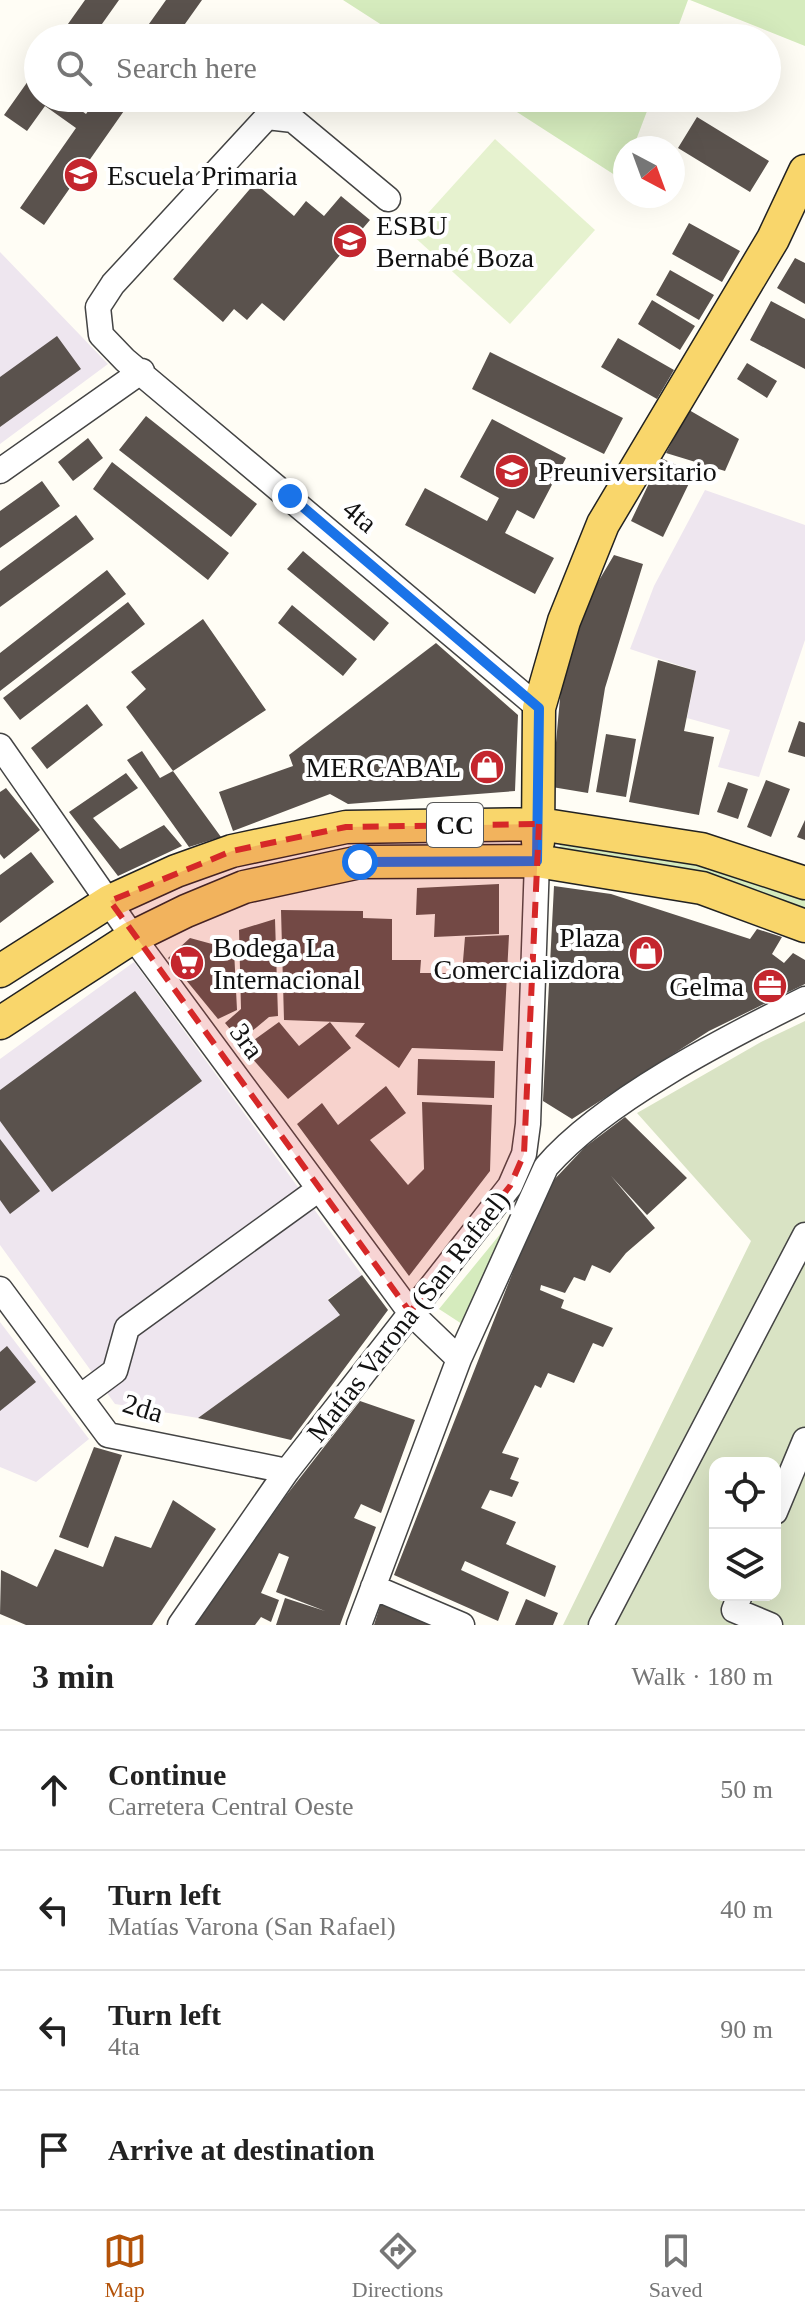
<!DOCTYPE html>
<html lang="en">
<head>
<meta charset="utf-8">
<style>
	body { margin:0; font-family:Georgia,serif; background:#f2f2f2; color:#222 }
	.controls { position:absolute; right:24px; bottom:24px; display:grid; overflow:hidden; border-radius:16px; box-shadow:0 8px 32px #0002 }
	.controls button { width:72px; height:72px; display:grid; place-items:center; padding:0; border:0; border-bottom:2px solid #e0e0e0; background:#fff; color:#222; font:40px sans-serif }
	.compass { position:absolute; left:613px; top:136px; width:72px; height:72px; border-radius:50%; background:#fff; box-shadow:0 8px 32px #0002; rotate:139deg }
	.stop { position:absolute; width:24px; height:24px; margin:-18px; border:6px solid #1a73e8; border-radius:50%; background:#fff }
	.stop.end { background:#1a73e8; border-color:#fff; box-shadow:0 2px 8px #0008 }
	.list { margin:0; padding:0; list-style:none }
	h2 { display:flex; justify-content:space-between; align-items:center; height:104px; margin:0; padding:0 32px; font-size:34px }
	h2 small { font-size:26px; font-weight:400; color:#767676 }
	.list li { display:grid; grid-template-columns:52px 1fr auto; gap:24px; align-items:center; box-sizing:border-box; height:120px; padding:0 32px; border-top:2px solid #e0e0e0 }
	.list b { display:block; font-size:30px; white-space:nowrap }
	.list p { margin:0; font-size:26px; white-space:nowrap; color:#767676 }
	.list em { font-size:26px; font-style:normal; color:#767676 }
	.icon { flex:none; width:44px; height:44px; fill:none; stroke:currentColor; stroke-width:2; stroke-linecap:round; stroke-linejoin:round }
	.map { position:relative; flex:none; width:805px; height:1625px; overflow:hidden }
	.search { position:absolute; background:#fff; box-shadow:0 8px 32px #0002; left:24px; right:24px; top:24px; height:88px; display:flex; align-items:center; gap:20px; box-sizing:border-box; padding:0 28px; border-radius:44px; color:#767676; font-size:30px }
	.sheet { height:584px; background:#fff }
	nav { display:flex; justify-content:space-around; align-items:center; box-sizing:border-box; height:112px; border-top:2px solid #e0e0e0; background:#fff; font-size:22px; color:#767676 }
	nav a { display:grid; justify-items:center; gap:4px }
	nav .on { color:#b45309 }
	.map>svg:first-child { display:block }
	.industrial { fill:#eee6ef }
	.green { fill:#d5ebbd }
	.cemetery { fill:#d9e3c4; fill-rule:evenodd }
	.pitch { fill:#e6f2cf }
	.building { fill:#5a524d }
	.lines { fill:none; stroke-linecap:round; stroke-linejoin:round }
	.minor-casing { stroke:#444; stroke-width:27 }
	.major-casing { stroke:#222; stroke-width:35 }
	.minor { stroke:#fff; stroke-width:24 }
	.major { stroke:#f9d66b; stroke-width:32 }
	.route { stroke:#1a73e8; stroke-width:10 }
	.marked { fill:#d62828; fill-opacity:0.2; stroke:#d62828; stroke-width:6; stroke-dasharray:16 10; stroke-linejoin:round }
	.labels { text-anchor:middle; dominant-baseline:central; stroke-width:8; stroke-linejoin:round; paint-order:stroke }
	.shield { fill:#fff; stroke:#585858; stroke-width:2 }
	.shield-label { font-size:26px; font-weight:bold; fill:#111 }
	.poi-label { font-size:28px; fill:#111; stroke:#fff; text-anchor:start }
	.street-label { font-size:28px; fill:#111; stroke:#fff }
</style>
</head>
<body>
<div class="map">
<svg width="805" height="1625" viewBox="0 0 805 1625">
	<rect width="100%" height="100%" fill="#fffdf5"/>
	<!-- industrial -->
	<path class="industrial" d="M0 252 108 364 0 444Z
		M705 490 805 525V640L759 777 718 767 730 730 687 718 696 671 630 649 654 586Z
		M134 962 362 1275 328 1299 340 1315 198 1418 115 1404 0 1245V1059Z
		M0 1322 89 1439 36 1482 0 1467Z"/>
	<!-- green -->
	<path class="green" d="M343 0H688L674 38H402Z
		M690 0H805V46Z
		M495 98H652L633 148H625L621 179Z
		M560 841 708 866 805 900V911L559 854Z
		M506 1227 462 1324 439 1309Z"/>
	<!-- cemetery -->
	<path class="cemetery" d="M805 1021V1625H563L751 1241 637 1113 761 1042ZM715 1463H775V1595H715Z"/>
	<!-- pitch -->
	<path class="pitch" d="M495 139 595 230 510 324 410 233Z"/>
	<!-- building -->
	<path class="building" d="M85 0H119L92 38H58Z
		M166 0H202L175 38H139Z
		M38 67V98H64L86 114 97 98H133L44 225 20 208 76 128 45 106 27 131 4 115Z
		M697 117 769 161 750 192 678 148Z
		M255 183 294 216 306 201 324 216 341 196 370 220 284 321 262 303 247 320 234 309 223 322 173 279Z
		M689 223 740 251 722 282 672 254Z
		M795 258 805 263V304L777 288Z
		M670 270 714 295 699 320 656 295Z
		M652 300 695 326 680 350 638 324Z
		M771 301 805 319V369L750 340Z
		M57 336 81 369 0 427V377Z
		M618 338 674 370 657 399 601 367Z
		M490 352 623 418 604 454 472 389Z
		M747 363 777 381 767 398 737 379Z
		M689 410 739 439 725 471 666 453Z
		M146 416 257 504 231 537 119 450Z
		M492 419 566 458 534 519 517 510 505 533 554 558 535 594 405 525 425 488 487 521 499 498 460 477Z
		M88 438 103 458 73 481 58 462Z
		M661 458 694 473 663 537 631 521Z
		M112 462 229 553 208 580 93 489Z
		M42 481 60 506 0 548V511Z
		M76 515 94 539 0 607V571Z
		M303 551 389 623 374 641 287 569Z
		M614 555 643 564 605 688 588 793 552 787 562 676 582 609Z
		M107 570 126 594 0 691V653Z
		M128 602 145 624 20 720 3 698Z
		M292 605 357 659 343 676 278 623Z
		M203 619 266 710 173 771 221 837 189 847 127 760 142 751 160 778 173 771 126 707 146 689 131 672Z
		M436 643 518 715 515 791 348 804 330 794 233 831 219 792 293 766 289 755Z
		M658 660 696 671 684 731 714 737 699 815 629 802Z
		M87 704 103 725 47 769 31 748Z
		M799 721 805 723V757L788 752Z
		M606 734 636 739 626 797 596 792Z
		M126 773 138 788 93 818 120 849 164 825 182 846 118 876 69 812Z
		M766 780 790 789 771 837 747 827Z
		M728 782 748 789 738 819 717 812Z
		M6 788 40 830 4 859 0 854V792Z
		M805 820V840L797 837Z
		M31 852 54 882 0 923V875Z
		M499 884V934L434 937 435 914 416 915 417 888Z
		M554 886 611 894 750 939 757 929 782 937 772 954 784 963 793 953 805 960V984L709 1031 572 1119 543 1101Z
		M281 910 363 911V918L392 919V960H421L420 973H462L465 937 509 935 503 1051 412 1048 399 1068 355 1036 365 1023 284 1020Z
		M275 919 278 1016 269 1017 240 1041 225 1023 241 1009 239 930Z
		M190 938 234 950 237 1010 218 1019 168 958Z
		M135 991 202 1081 52 1192 0 1121V1090Z
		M279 1022 299 1046 330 1022 351 1048 288 1099 243 1048Z
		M418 1059 495 1061 494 1098 417 1095Z
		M386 1086 406 1113 370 1140 408 1185 424 1169 422 1102 492 1105 490 1171 409 1276 297 1124 322 1103 338 1125Z
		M625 1117 687 1178 647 1215 611 1176 655 1228 626 1253 610 1273 592 1265 585 1281 574 1277 565 1293 541 1285 540 1290 564 1300 561 1308 613 1328 603 1347 593 1343 574 1383 548 1373 541 1388 535 1385 502 1453 519 1458 510 1479 519 1482 512 1497 490 1490 481 1508 516 1522 506 1544 556 1566 545 1597 465 1561 461 1570 509 1592 498 1621 394 1575 527 1236 551 1183 585 1147Z
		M0 1139 40 1191 10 1214 0 1200Z
		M362 1275 388 1310 291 1440 198 1418 340 1315 328 1300Z
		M7 1346 36 1382 0 1411V1352Z
		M360 1401 415 1420 381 1513 361 1504 354 1518 376 1527 340 1625H276L285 1598 325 1611 276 1592 289 1557 279 1553 261 1593 279 1600 271 1622 261 1617 255 1625H195L285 1497Z
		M94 1447 122 1455 88 1548 59 1537Z
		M173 1500 216 1529 152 1625H26L0 1614 1 1570 37 1587 55 1549 103 1567 115 1536 151 1548Z
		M526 1599 558 1613 553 1625H515Z
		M381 1603 434 1625H374Z"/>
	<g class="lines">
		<!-- minor casing -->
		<g class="minor-casing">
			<path id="minor" d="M388 199 293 120 267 117 113 284 98 307 101 335 125 360 539 708
				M0 471 142 371
				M0 746 133 937 410 1312 459 1359
				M0 1289 108 1435 287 1471
				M80 1397 115 1371 127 1328 319 1189
				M775 1512 805 1440
				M373 1587 462 1625
				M740 1595 734 1610 770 1625
				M180 1625 287 1471 510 1186 524 1154 528 1124 537 861
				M359 1625 459 1359 546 1167C603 1101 726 1038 805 999
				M601 1625 805 1235"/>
		</g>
		<!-- major casing -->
		<g class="major-casing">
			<path id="major" d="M538 842 539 708 564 621 603 524 773 239 805 171
				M0 971 110 901 176 871 232 851 346 827 539 824 701 849 805 883
				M0 1023 133 937 186 911 244 887 360 862 537 861 702 888 805 926"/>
		</g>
		<!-- minor -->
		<use href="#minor" class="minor"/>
		<!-- major -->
		<use href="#major" class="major"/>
	</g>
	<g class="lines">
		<!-- route -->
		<path class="route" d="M290 496 539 708 537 861 360 862"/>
	</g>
	<!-- marked area -->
	<path class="marked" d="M539 824 524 1154 510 1186 410 1312 110 901 232 851 346 827Z"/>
	<!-- icons -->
	<defs>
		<g id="school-disc" transform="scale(1.8)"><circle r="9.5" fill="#c4262e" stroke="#fff"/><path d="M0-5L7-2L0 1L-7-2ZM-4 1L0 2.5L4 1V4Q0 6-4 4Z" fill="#fff"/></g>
		<g id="shop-disc" transform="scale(1.8)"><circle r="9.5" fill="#c4262e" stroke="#fff"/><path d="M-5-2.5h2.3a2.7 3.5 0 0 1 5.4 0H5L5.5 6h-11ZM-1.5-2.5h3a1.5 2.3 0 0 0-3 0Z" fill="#fff"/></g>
		<g id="supermarket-disc" transform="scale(1.8)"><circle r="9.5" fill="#c4262e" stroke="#fff"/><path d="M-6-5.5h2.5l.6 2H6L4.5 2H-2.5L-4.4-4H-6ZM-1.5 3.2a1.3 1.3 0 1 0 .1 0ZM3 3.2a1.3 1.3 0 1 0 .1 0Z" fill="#fff"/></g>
		<g id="office-disc" transform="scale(1.8)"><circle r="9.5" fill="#c4262e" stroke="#fff"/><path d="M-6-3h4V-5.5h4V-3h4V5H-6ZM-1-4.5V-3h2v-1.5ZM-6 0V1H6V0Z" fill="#fff"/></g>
	</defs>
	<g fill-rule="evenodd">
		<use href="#school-disc" x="81" y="175"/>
		<use href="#school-disc" x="350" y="241"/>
		<use href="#school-disc" x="512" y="471"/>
		<use href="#shop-disc" x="487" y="767"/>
		<use href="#shop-disc" x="646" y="953"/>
		<use href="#supermarket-disc" x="187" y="963"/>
		<use href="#office-disc" x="770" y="986"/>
	</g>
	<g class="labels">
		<!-- shield labels -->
		<rect class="shield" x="427" y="803" width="56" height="44" rx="6"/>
		<g class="shield-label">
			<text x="455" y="825">CC</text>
		</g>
		<!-- poi labels -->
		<g class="poi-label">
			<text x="107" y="175">Escuela Primaria</text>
			<text x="376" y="225">ESBU<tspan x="376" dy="32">Bernabé Boza</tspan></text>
			<text x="538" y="471">Preuniversitario</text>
			<text x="461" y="767" text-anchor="end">MERCABAL</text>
			<text x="620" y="937" text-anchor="end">Plaza<tspan x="620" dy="32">Comercializdora</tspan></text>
			<text x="213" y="947">Bodega La<tspan x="213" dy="32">Internacional</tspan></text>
			<text x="744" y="986" text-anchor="end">Gelma</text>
		</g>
		<!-- street labels -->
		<g class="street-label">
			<text transform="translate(360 516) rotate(40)">4ta</text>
			<text transform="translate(247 1041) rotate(54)">3ra</text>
			<text transform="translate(408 1316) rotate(-52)">Matías Varona (San Rafael)</text>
			<text transform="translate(143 1408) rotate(17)">2da</text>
		</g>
	</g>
</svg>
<div class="controls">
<button><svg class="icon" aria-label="locate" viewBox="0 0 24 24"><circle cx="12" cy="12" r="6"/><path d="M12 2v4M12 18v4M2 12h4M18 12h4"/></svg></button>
<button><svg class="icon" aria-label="layers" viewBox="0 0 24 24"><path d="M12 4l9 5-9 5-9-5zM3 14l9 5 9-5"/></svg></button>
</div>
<svg class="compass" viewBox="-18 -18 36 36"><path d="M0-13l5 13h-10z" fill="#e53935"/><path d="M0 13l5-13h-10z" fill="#767676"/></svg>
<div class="stop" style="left:360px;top:862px"></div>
<div class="stop end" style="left:290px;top:496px"></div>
<div class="search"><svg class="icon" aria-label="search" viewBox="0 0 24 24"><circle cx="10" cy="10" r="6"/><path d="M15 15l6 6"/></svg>Search here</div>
</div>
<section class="sheet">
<h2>3 min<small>Walk · 180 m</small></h2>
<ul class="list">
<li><svg class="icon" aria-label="ahead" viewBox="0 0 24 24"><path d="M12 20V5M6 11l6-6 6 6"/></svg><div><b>Continue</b><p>Carretera Central Oeste</p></div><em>50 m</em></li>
<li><svg class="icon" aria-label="left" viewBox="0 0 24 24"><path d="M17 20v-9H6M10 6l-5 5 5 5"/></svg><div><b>Turn left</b><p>Matías Varona (San Rafael)</p></div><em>40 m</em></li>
<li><svg class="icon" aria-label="left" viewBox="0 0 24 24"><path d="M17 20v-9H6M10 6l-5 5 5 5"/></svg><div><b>Turn left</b><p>4ta</p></div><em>90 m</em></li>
<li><svg class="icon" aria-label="arrive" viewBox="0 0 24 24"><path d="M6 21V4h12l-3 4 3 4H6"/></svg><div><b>Arrive at destination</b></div></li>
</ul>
</section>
<nav>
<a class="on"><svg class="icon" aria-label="map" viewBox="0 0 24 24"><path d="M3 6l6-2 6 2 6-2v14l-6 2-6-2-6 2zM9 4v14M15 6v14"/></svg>Map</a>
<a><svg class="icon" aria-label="directions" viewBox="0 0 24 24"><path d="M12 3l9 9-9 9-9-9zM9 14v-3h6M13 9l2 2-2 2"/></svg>Directions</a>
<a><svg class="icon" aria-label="saved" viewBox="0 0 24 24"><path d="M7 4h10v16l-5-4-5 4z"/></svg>Saved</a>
</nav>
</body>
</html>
